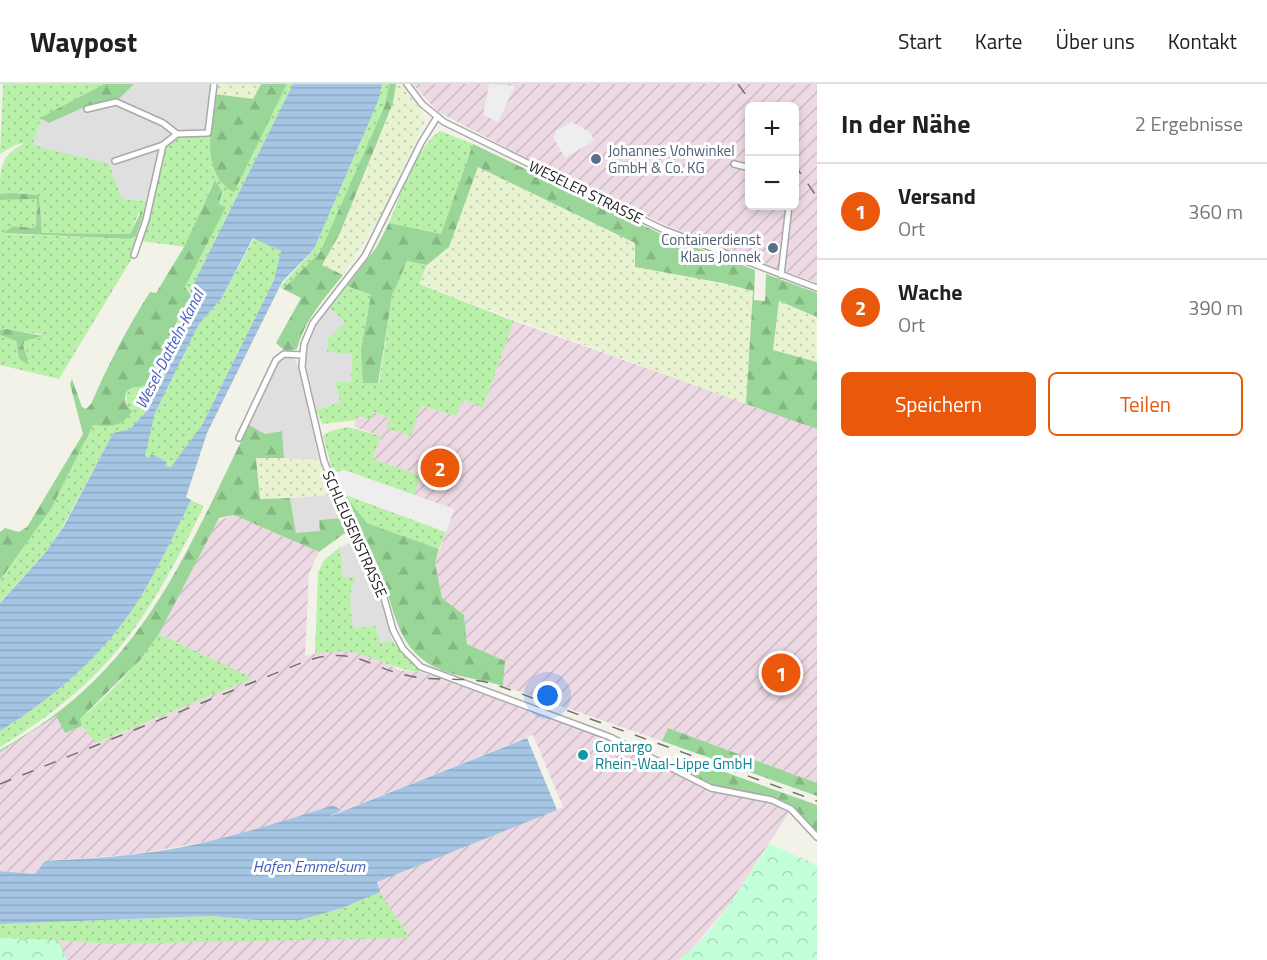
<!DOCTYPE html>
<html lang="de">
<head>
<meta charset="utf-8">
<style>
	body { margin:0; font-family:"Titillium Web",sans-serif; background:#f2f2f2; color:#202124 }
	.controls { position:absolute; right:18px; top:18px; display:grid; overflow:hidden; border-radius:9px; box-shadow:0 3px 9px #0003 }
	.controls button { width:54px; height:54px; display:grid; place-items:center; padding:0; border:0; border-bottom:2px solid #e0e0e0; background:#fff; color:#202124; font:30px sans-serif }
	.you { position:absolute; left:548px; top:612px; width:21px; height:21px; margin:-15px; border:4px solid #fff; border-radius:50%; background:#1a73e8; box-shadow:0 0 0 9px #1a73e833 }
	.badge { display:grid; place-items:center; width:39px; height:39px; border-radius:50%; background:#ea580c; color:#fff; font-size:20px; font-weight:700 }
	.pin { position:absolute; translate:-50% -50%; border:3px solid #fff; box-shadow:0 2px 6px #0006 }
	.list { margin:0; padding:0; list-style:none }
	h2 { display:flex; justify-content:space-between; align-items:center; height:78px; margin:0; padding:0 24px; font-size:26px }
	h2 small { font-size:20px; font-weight:400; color:#757577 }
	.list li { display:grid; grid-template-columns:39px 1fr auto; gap:18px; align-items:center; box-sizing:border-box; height:96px; padding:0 24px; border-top:2px solid #e0e0e0 }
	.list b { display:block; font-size:22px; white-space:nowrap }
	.list p { margin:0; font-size:20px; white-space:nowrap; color:#757577 }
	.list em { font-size:20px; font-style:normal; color:#757577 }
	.actions { display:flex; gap:12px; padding:18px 24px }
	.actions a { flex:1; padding:14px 0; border:2px solid #ea580c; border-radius:9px; text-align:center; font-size:21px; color:#ea580c }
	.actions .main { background:#ea580c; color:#fff }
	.map { position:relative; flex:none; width:817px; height:876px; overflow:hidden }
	header { display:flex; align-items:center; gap:36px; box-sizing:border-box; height:84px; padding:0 30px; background:#fff; border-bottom:2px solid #e0e0e0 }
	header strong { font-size:28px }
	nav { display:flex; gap:33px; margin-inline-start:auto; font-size:21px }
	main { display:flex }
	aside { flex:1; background:#fff }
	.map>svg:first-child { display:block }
	.residential { fill:#e0dfdf }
	.industrial { fill:url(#industrial-furrows); fill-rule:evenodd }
	.farmland { fill:url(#farmland-dots) }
	.grass { fill:url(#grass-dots) }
	.forest { fill:url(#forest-firs) }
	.park { fill:url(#park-crowns) }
	.parking { fill:#eee }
	.water { fill:url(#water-rules); fill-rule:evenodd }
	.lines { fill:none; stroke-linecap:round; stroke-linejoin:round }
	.minor-casing { stroke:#a9a9a9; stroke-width:8 }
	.minor { stroke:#fff; stroke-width:5 }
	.rail { stroke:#707070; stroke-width:1.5; stroke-dasharray:12 12; stroke-linecap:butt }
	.service-dot { fill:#5c6f8a; stroke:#fff; stroke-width:2 }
	.culture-dot { fill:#0f9aa8; stroke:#fff; stroke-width:2 }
	.labels { text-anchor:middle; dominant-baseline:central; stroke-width:6; stroke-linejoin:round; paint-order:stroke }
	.service-label { font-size:15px; fill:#4e5e75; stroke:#fff; text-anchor:start }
	.street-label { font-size:15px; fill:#222; stroke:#fff }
	.culture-label { font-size:15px; fill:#0d838f; stroke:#fff; text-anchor:start }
	.water-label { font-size:16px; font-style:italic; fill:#435fbd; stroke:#fff }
</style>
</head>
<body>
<header>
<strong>Waypost</strong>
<nav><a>Start</a><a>Karte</a><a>Über uns</a><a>Kontakt</a></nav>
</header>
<main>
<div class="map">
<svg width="817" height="876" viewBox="0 0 817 876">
	<defs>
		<pattern id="industrial-furrows" width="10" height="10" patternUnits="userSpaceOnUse" patternTransform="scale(1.5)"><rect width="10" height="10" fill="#edd9e4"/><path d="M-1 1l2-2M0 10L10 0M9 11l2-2" fill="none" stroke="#cbbac3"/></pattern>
		<pattern id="farmland-dots" width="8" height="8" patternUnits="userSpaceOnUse" patternTransform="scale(1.5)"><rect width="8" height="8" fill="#e8f3d2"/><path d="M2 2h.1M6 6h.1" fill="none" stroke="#c7d0b4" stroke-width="1.8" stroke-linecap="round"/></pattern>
		<pattern id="grass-dots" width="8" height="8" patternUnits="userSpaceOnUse" patternTransform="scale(1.5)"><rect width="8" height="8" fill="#baf1aa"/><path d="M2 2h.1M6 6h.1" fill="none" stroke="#a0ce92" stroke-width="1.8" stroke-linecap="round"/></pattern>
		<pattern id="forest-firs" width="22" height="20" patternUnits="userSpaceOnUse" patternTransform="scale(1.5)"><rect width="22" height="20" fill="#9bd699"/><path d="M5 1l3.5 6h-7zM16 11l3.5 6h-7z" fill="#85b784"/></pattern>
		<pattern id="park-crowns" width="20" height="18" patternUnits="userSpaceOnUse" patternTransform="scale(1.5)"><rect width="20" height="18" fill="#c3ffd8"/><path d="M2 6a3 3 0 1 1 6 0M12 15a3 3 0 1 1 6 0" fill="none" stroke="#a7dab9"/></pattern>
		<pattern id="water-rules" width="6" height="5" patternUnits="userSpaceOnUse" patternTransform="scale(1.5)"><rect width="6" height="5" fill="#a5c5e4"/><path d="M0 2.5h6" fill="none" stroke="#8ea9c3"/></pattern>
	</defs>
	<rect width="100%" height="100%" fill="#f3f2e8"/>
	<!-- residential -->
	<path class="residential" d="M134 0H216L210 51 151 117 122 115 33 61 40 34 49 39 89 21 116 18Z
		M329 223 346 238 328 255 352 270 351 299 335 298 340 318 316 326 306 281V266L314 243Z
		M284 274H293L297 278 319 376 284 374 282 347 265 350 249 341 278 279Z
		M330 411 341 434 320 436 321 447 296 450 290 414Z
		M354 457 375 498 393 557 384 561 365 544H354L350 524 351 506 356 493H343L340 463Z"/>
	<!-- industrial -->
	<path class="industrial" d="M413 0H817V199L668 142 503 62 437 27ZM750 22H794V122H750Z
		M514 237 817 345V699L668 644 662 657 503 602 505 577 467 560 464 531 442 515 435 479 454 425 414 411 420 392 373 375 381 352 354 343 358 332 373 328 390 334 387 343 421 322 456 332 462 316 483 324Z
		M234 431 319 468 309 489 305 572 329 566 352 567 377 574 399 586 420 588 609 654 710 706 771 717 790 727 731 818 689 869 679 876H67L57 856 109 860 380 808 377 798 563 723 533 651 327 733 340 726 333 721 277 740 215 756 137 770 45 777 35 790 0 787V668L56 632 65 649 83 642 97 659 252 594 159 550 217 437Z"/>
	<!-- farmland -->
	<path class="farmland" d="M216 0H261L253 15 215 10Z
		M396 0H401L424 31 425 37 379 135 343 191 322 181 340 149 363 95 393 19Z
		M478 83 723 199 753 207 746 320 419 200 431 175 442 171 449 163Z
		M779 217 817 233V278L773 266Z
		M256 373 319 376 330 411 260 415Z"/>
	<!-- grass -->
	<path class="grass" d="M3 0H104L41 34 33 61 109 80 122 115 148 117 134 171 59 295 0 281V251L16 257 19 274 27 270 23 261 28 254H39L41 250 0 246V116L37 115 36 142 33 144 13 142 3 149 12 150 130 155 136 152 142 133 139 128 130 150 42 149 39 111 0 110C0 84 0 71 25 59L15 61 0 70Z
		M287 0H293L190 207 185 203 226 123 219 120 221 113 214 97 184 163 142 157 164 64C180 48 189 51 210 51 211 70 215 98 234 107Z
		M382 0H389L385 21 320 168 283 205 280 203 314 165 379 15Z
		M440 47 473 60 441 150 389 139C399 115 418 60 440 47Z
		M254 154 281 167 274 196 197 351 171 383 165 382 166 378 151 371 149 374 145 372 155 329 199 240 221 215Z
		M407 177 427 181 419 200 514 237 483 324 463 316 456 332 421 322 411 352 386 344 390 334 374 328 371 336 358 332 357 336 322 340 316 326 340 318 335 298H351L352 270 327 268 328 255 345 238 329 223 347 202 371 211 361 265 379 299 392 212Z
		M189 216H195L189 242 148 326 130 345 113 349 63 442 45 469 0 518V496L51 425 93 341 107 342 128 324 126 310 130 305 145 301Z
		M348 343 381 352 373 375 421 392 414 411 344 386 333 389 323 352 330 347Z
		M344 410 446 448 439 465 367 439Z
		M191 416 204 422C149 534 110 597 0 663V647C58 611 113 563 147 502 163 474 177 445 191 416Z
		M340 463 343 493H356L351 507 350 525 354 544 375 542 381 559 393 557 420 588C379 583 362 559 315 570L318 488 324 476Z
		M159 550 253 594 96 659 79 639 80 635C110 610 136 582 159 550Z
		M380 808 410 854 109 860 58 856 67 876H0V840L211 832 257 836H300L342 824Z"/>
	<!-- forest -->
	<path class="forest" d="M104 0H134L116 18 89 21 49 39 40 34Z
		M261 0H287L234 108C200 91 211 40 215 10L253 15Z
		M389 0H396L393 19 340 149 322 181 343 191C324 215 305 235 297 265L286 268 276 259 301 214 283 205 320 168 385 21Z
		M473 60 659 149 755 186 754 216 765 217 766 190 817 209V233L779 217 773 266 817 278V345L746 320 753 207 723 199 635 183V159L478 83 449 163 427 181 407 177 392 212 378 299H363L361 265 371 211 347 202 376 164 389 139 441 150Z
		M215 96 222 108 219 120 226 123 185 203 195 216 187 218 145 301C140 303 134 303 130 305 121 310 126 322 132 327 123 343 110 343 93 341L51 425 0 496V448L5 444 19 448 27 443 83 350 70 300 72 295 82 323 86 325 91 320C108 281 127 244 150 208L156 209 184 163Z
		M10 109 39 111 42 149 130 150 142 126V133L136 152 130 155 3 149 13 142 33 144 36 142 37 115 0 116V110Z
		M6 245 43 252 25 257 23 261 28 276 25 279 19 274 16 257 0 251V246Z
		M249 341 265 350 282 347 284 374H256L260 415 290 414 296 449 320 447 319 436 341 434 347 444 345 449 319 468 234 431 219 434 159 550 140 576 80 635 82 642 65 649 56 632 0 668V666C141 589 182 477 249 341Z
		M340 409 344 410 367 439 439 465 435 479 442 514 464 531 467 560 505 577 503 602C478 594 448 593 426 578 393 555 393 515 378 482 367 457 352 433 340 409Z
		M668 644 817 699V712L662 657Z
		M695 685 725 688 817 721V751L792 724 712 702 686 686Z"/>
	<!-- park -->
	<path class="park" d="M770 760 817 781V876H679C718 847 742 799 770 760Z
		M0 854 57 856 67 876H0Z"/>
	<!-- parking -->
	<path class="parking" d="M489 0 515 2 498 38 483 31Z
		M572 38 591 49 594 57 565 74 554 55 556 47Z
		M344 386 454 425 446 448 340 409 333 389Z"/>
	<!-- water -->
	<path class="water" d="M293 0H382L379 15 314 165 282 198 207 349 186 413 191 416C177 445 163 474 147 502 113 563 58 611 0 647V519L45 469 64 442 113 349 130 345 148 326 193 234 195 216 190 207ZM253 154 281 167 274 196 202 341 171 383 165 382 167 378 151 370 149 374 145 372 155 329 199 240 221 215Z
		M527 654 557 726 377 798 380 808 342 824 300 836H257L211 832 0 840V787L35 790 45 777C75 775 106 774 137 770 204 762 269 742 333 721L341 726 328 733Z"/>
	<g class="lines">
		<!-- minor casing -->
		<g class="minor-casing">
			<path id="minor" d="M407 0 422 20 444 38 662 145 817 204
				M87 25 116 18 163 39 177 50
				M437 33 421 59 365 172 313 239 304 260 302 283 324 377 349 441 380 499 393 546 403 565 421 583 610 653 711 704 772 716 791 725 817 753
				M115 77 163 61
				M734 80 750 84
				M134 171 146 136 163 61 177 50 208 49 214 0
				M781 191 789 122
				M239 354 276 276 284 270 302 271"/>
		</g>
		<!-- minor -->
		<use href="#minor" class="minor"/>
		<!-- rail -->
		<path class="rail" d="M738 0 754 22
			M794 80 817 113
			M0 700 306 577C356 561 367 584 410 592 438 598 466 592 494 600L817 717"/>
	</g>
	<!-- markers -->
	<g class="service-dot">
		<circle cx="596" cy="75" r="6"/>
		<circle cx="773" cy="164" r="6"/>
	</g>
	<circle class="culture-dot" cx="583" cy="671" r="6"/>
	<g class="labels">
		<!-- service labels -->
		<g class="service-label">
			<text x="608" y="66">Johannes Vohwinkel<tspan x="608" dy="17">GmbH &amp; Co. KG</tspan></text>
			<text x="761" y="155" text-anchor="end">Containerdienst<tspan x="761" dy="17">Klaus Jonnek</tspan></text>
		</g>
		<!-- street labels -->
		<g class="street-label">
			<text transform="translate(586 108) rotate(26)">WESELER STRASSE</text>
			<text transform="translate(355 450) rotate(66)">SCHLEUSENSTRASSE</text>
		</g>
		<!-- culture labels -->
		<g class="culture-label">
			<text x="595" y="662">Contargo<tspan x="595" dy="17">Rhein-Waal-Lippe GmbH</tspan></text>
		</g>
		<!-- water labels -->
		<g class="water-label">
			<text transform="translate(169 265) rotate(-63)">Wesel-Datteln-Kanal</text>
			<text x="309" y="782">Hafen Emmelsum</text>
		</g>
	</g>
</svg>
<div class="controls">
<button>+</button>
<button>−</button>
</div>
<div class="you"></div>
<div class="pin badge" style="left:781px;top:589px">1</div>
<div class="pin badge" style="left:440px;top:384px">2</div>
</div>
<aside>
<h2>In der Nähe<small>2 Ergebnisse</small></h2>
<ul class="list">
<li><span class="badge">1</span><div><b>Versand</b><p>Ort</p></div><em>360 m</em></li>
<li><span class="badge">2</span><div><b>Wache</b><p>Ort</p></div><em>390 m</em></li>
</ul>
<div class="actions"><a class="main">Speichern</a><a>Teilen</a></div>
</aside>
</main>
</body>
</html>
